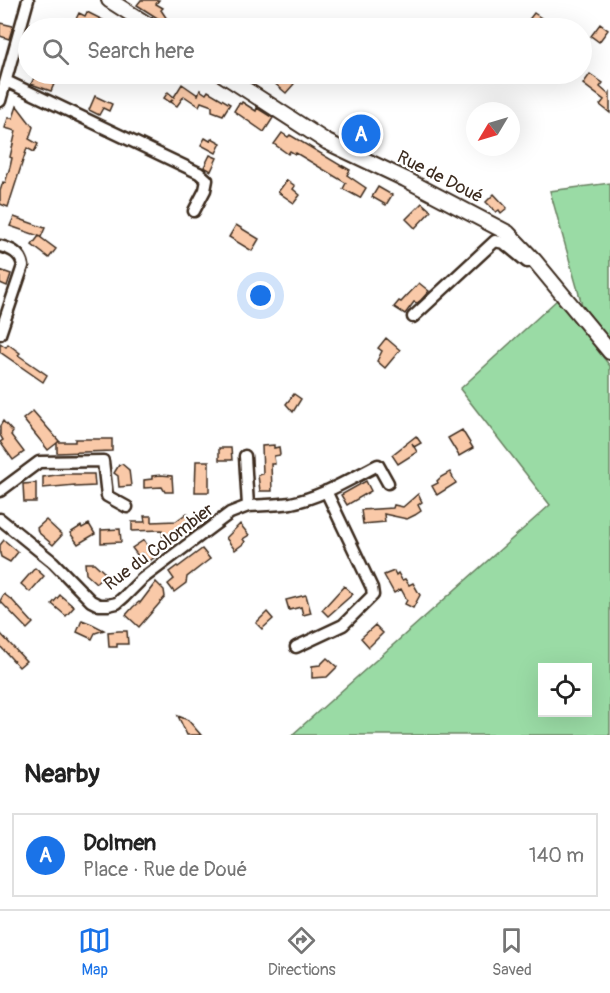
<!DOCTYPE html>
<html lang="en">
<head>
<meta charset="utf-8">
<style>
	body { margin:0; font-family:Pangolin,sans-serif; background:#f2f2f2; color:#222 }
	.controls { position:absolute; right:18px; bottom:18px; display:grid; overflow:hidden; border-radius:0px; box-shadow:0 6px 24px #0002 }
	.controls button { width:54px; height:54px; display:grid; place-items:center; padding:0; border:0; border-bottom:2px solid #e0e0e0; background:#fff; color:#222; font:30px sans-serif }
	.compass { position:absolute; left:466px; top:102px; width:54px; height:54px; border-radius:50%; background:#fff; box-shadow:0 6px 24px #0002; rotate:232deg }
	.you { position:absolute; left:261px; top:296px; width:21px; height:21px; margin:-15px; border:4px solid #fff; border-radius:50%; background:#1a73e8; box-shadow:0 0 0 9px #1a73e833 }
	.badge { display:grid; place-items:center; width:39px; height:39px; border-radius:50%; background:#1a73e8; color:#fff; font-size:20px; font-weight:700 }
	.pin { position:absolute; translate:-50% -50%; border:3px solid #fff; box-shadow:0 2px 6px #0006 }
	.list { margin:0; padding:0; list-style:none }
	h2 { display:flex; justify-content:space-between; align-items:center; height:78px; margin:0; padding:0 24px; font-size:26px }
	h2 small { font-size:20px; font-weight:400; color:#767676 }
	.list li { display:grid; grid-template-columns:39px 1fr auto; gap:18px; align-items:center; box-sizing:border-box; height:84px; margin:0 12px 12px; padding:0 12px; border:2px solid #e0e0e0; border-radius:0px }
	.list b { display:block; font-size:22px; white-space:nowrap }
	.list p { margin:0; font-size:20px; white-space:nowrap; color:#767676 }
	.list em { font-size:20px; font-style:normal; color:#767676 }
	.icon { flex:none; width:33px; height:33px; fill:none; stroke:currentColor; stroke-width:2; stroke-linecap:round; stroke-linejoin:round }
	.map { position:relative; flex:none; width:610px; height:735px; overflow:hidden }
	.search { position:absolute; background:#fff; box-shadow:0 6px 24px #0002; left:18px; right:18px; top:18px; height:66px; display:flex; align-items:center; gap:15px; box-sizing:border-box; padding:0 21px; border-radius:33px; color:#767676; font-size:22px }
	.sheet { height:174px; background:#fff }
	nav { display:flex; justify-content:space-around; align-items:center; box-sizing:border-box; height:84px; border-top:2px solid #e0e0e0; background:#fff; font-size:16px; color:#767676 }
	nav a { display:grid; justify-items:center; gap:3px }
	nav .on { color:#1a73e8 }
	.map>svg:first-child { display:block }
	.green { fill:#9adba5; stroke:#6a8262; stroke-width:1.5; fill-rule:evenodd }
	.building { fill:#f9c9a8; stroke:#3b2a1e; stroke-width:1.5 }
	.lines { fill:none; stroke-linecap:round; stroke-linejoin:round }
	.minor-casing { stroke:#3b2a1e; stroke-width:15 }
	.tertiary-casing { stroke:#3b2a1e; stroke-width:18 }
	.minor { stroke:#fff; stroke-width:10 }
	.tertiary { stroke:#fff; stroke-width:14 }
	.labels { text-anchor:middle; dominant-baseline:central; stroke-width:4.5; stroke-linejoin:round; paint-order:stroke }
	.street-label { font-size:18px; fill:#3b2a1e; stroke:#fff }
</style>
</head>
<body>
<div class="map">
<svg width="610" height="735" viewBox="0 0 610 735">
	<rect width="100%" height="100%" fill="#fff"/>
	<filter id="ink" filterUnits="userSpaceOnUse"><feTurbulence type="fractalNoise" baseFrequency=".0167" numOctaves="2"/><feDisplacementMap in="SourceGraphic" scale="12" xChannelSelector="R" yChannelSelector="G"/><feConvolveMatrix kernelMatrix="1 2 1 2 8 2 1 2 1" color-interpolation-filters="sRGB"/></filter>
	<g filter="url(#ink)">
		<!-- green -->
		<path class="green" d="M610 183V341L582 305 550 191Z
			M558 299 610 366V735H292L550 505 460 389ZM542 668H588V712H542Z"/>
		<!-- building -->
		<path class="building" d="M141 0H159L156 4 163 8 161 10 173 28 137 5Z
			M87 12 103 20 98 28H80L73 25 79 13 85 16Z
			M534 13 556 28H535L527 22Z
			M0 23 13 26 9 39 0 36Z
			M600 24 608 30 599 42 591 36Z
			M36 74 55 82 51 91 31 84Z
			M280 74 294 84 286 93 273 82Z
			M590 74 603 83 600 87 608 94 610 92V113L600 105 604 100 583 84Z
			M182 84 198 95 200 90 206 94 208 91 230 104 223 115 212 111V106L201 102 199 106 184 96 177 106 171 102 173 99 170 102 164 98 168 92 174 97Z
			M95 96 112 104 109 111 103 108 99 115 89 110Z
			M242 102 256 111 257 108 273 118 264 132 234 111 239 103 241 104Z
			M17 106 33 127 29 139 38 144 34 152 27 148 8 207 0 204V191L3 182 5 183 10 167 12 158 10 157 16 131 5 128 8 118H13Z
			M282 133 288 137 290 135 343 167V166L350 170 347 175 366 188 360 198 343 189 346 183 296 153 295 154 290 151 288 154 274 144Z
			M205 138 210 141 212 138 221 143 216 153 201 145Z
			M210 155 217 158 211 171 204 167Z
			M287 180 295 186 293 189 300 195 294 203 278 192Z
			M378 187 392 195 386 205 372 197Z
			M494 194 507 208 501 213 499 210 496 212 486 202Z
			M422 203 431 211 415 228 406 219Z
			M14 217 45 228 41 237H40L56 249 49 258 32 245 39 236 10 226Z
			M236 225 259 239 252 251 229 237Z
			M0 270 11 274 7 286 0 283Z
			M419 283 429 291 421 300 417 303 414 302 405 314 394 307 399 301 401 302Z
			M386 338 400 350 385 368 377 361 382 351 378 348Z
			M0 343 6 347 8 344 20 353 18 355 47 375 43 382 0 352Z
			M294 394 301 399 293 412 286 404Z
			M33 411 59 441 58 442H75V439H112V451L57 453V443L48 450 23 419Z
			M3 421 13 432 11 435 24 452 13 460 0 442 3 440 0 435V426Z
			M462 430 473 448 459 456 448 438Z
			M416 436 421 443 414 447 412 443 417 452 398 464 392 455Z
			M274 445V448L279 447 280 455 274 456 275 464H271L272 491H260L258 475 263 474 262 446Z
			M219 448H231L232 460H219Z
			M196 461H209V492H195Z
			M122 464 129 470 131 486 119 487 118 476 114 473 119 465Z
			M450 472 456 483 437 495 432 486 438 483 437 481 441 477Z
			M62 474H94L95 486 75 487V485L43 488V477Z
			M161 475 172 476 173 492H165L162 487 144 488V480L152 479V476Z
			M366 481 371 491 347 505 341 495Z
			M36 483V502H24L23 484Z
			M418 494 422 502 418 505 421 511 415 515 407 519 384 514 385 522 363 524 361 510 393 508 394 505 403 507Z
			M187 513 198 528 190 534 187 530H179L172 535V538L163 539 162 530 132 531V522H145L144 516H152V522L176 521Z
			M46 520 62 535 53 545 38 532 37 528Z
			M89 524 95 534 78 544 70 533 81 526 82 528Z
			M240 524 249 535 243 539 245 542 243 544 235 550 226 538Z
			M120 529 121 542 101 543V530Z
			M4 540 18 552 10 562 1 557 0 553V545Z
			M144 540 155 557 148 562 142 553 138 556 132 548Z
			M202 549 210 559 187 577 186 583 174 592 168 584 174 579 169 572 177 566 178 567Z
			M85 563H94L105 573 96 583 86 574Z
			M35 568 44 576 30 592 21 584Z
			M394 571 396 575 398 573 402 580 405 579 409 585 413 583 420 595 413 608 405 604 407 600 401 589 394 593 384 575Z
			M156 582 164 590 165 597 139 627 126 615 133 607 139 602 140 603Z
			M344 586 353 594 328 616 322 610Z
			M4 594 13 601 33 623 27 629 0 601Z
			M60 595 74 607 66 616 52 604Z
			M306 595 311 613 303 615 301 607 289 610 286 600Z
			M267 612 273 619 262 629 256 623Z
			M82 620 92 624 104 630 95 633 92 639 77 632Z
			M375 625 383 633 369 647 361 638Z
			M119 631H127L128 644H117V647H109L108 632Z
			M0 633 26 661 19 667 0 646Z
			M327 658 337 667 327 677 312 678V666L320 665Z
			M178 716 188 720 201 735H187Z"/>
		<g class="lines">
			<!-- minor casing -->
			<g class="minor-casing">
				<path id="minor" d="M6 81 199 173 207 180 205 190 194 211
					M0 101 28 0
					M0 246C11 249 21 253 23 266L0 334
					M413 317 495 241 504 243 527 262 534 260
					M0 491 39 462 103 461 107 496 127 507
					M248 506C262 505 277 505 291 503 322 497 350 479 378 465L388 483
					M0 519 53 562 91 601 99 605H108L117 603 124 597 142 579 230 513 248 506 245 456
					M296 647 343 625 373 595 372 588 326 491"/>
			</g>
			<!-- tertiary casing -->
			<g class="tertiary-casing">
				<path id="tertiary" d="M109 0 153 28
					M222 74 327 142 405 179 508 233 534 260 610 352"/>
			</g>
			<!-- minor -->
			<use href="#minor" class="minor"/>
			<!-- tertiary -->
			<use href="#tertiary" class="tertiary"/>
		</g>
	</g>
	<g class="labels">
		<!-- street labels -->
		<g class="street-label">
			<text transform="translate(440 177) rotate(27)">Rue de Doué</text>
			<text transform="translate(159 547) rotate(-37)">Rue du Colombier</text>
		</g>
	</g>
</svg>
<div class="controls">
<button><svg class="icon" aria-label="locate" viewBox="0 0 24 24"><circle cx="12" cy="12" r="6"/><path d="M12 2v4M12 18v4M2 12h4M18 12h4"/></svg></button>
</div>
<svg class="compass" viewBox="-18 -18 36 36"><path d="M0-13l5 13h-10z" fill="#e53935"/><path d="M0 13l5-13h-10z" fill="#767676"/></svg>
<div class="you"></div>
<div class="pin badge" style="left:361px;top:134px">A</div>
<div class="search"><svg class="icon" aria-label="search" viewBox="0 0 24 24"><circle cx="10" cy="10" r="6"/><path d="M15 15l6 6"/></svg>Search here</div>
</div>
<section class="sheet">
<h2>Nearby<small></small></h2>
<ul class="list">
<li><span class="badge">A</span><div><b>Dolmen</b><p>Place · Rue de Doué</p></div><em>140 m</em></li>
</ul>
</section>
<nav>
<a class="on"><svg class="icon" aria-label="map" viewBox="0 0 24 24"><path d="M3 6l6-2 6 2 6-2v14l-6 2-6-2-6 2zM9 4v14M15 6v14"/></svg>Map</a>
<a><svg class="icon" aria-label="directions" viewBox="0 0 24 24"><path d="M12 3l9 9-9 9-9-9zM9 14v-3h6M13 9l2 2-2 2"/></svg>Directions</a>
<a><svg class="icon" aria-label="saved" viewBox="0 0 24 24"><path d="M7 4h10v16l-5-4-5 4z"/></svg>Saved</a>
</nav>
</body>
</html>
